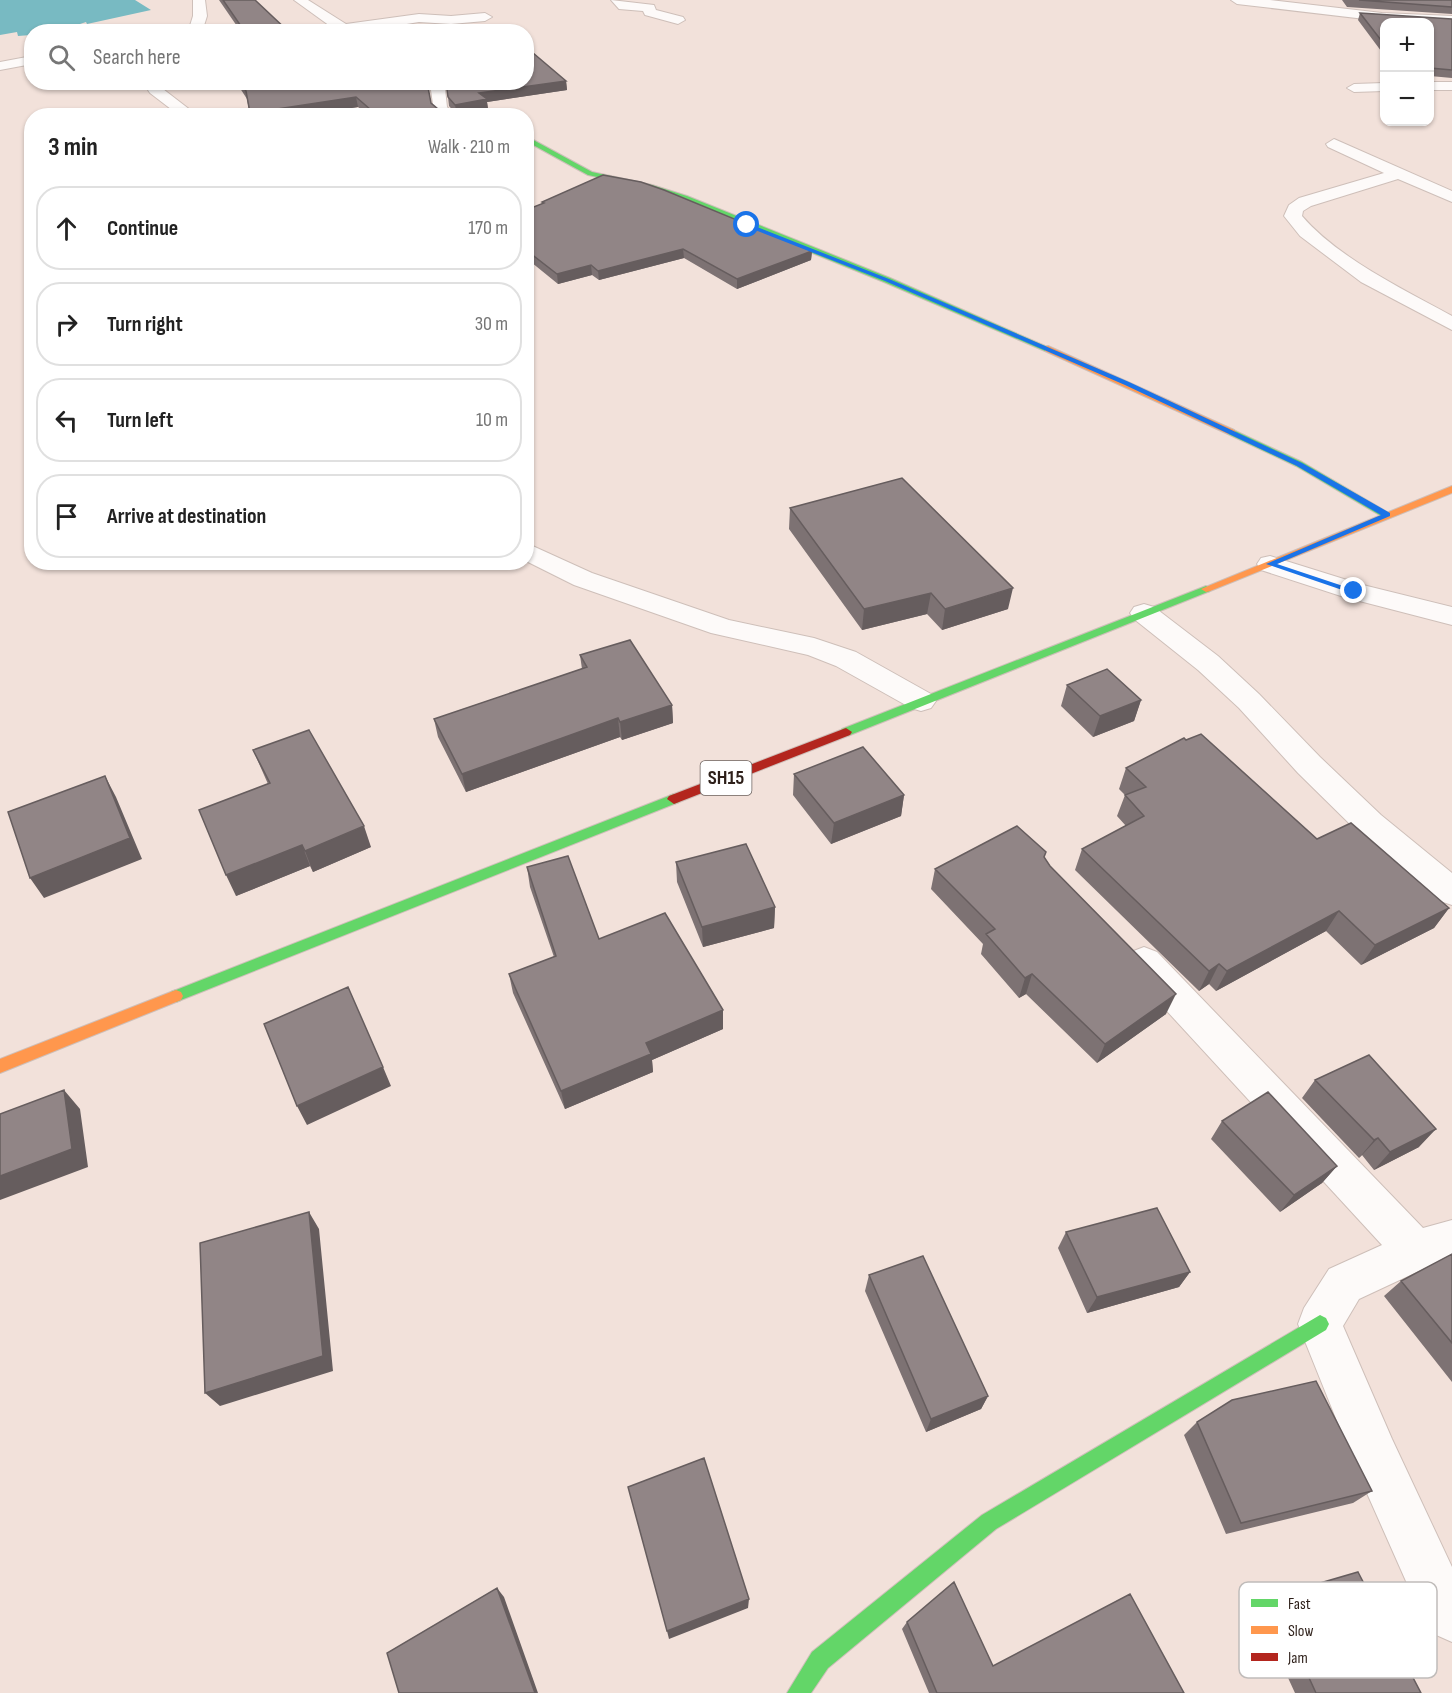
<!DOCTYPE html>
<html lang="en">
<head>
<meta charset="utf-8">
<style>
	body { margin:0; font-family:"Sofia Sans Condensed",sans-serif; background:#f2f2f2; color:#222 }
	.controls { position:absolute; right:18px; top:18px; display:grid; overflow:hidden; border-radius:12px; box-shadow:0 2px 4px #0004 }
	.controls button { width:54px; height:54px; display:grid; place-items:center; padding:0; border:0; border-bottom:2px solid #e0e0e0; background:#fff; color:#222; font:30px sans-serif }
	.stop { position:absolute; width:18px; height:18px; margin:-14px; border:4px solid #1a73e8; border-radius:50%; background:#fff }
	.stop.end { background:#1a73e8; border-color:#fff; box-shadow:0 2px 6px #0008 }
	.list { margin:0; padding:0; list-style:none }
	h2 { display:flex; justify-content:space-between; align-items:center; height:78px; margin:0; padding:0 24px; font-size:26px }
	h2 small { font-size:20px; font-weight:400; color:#767676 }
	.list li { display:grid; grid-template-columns:39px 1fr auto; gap:18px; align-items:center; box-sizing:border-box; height:84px; margin:0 12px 12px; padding:0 12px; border:2px solid #e0e0e0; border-radius:24px }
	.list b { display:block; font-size:22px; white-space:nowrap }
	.list em { font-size:20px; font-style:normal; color:#767676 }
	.icon { flex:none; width:33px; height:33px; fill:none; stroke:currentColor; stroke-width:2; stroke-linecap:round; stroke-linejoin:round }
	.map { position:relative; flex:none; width:1452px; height:1693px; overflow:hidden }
	.search { position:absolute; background:#fff; box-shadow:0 2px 4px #0004; left:24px; top:24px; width:510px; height:66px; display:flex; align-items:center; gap:15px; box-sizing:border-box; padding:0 21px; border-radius:24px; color:#767676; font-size:22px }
	.panel { position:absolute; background:#fff; box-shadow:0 2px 4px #0004; left:24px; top:108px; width:510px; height:462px; border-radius:24px }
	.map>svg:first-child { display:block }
	.water { fill:#78bac2 }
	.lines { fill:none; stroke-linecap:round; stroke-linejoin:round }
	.street-casing { stroke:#cebfb9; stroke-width:2 }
	.fast-casing { stroke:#cebfb9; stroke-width:2 }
	.slow-casing { stroke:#cebfb9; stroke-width:2 }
	.jam-casing { stroke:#cebfb9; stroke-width:2 }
	.street { fill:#fdfaf9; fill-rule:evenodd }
	.fast { fill:#63d668; fill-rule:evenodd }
	.slow { fill:#ff974d; fill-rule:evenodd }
	.jam { fill:#b3261e; fill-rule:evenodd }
	.wall { fill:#7d7273 }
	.shaded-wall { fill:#665d5e }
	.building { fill:#918586; stroke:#665d5e; stroke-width:1.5 }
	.route { fill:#1a73e8 }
	.labels { text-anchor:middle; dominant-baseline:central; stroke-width:6; stroke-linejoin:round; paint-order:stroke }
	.shield { fill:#fff; stroke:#6c625e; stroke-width:1.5 }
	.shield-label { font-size:20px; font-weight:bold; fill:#2d1f19 }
	.key { fill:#fff; stroke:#c0bcba; stroke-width:1.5 }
	.key-label { font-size:16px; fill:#2d1f19 }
</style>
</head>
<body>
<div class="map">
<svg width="1452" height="1693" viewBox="0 0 1452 1693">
	<rect width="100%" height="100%" fill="#f2e1da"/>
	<!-- water -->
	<path class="water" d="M0 0H135L151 10 87 24 86 22 74 26 33 29 30 32 31 35 18 36 17 32 0 35Z"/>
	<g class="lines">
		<!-- street casing -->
		<g class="street-casing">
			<path id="street" d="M193 0H205L207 16 202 32H188L193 16Z
				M294 0H308L346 24 419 14 451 16 485 13 492 17 485 21 451 24 419 22 357 32H314L330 26Z
				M611 0 654 5 656 10 683 17 685 20 678 24 645 15 643 11 619 9Z
				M1231 0H1270L1382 13 1452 16V24L1382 21 1237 4Z
				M32 56V64L0 70V62Z
				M151 82H166L163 89 198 116H180L150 93 148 90Z
				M424 82H440L445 89 447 107 455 116H438L434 111 431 90Z
				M1430 82H1452V90H1430Z
				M1384 83V91L1354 92 1347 88 1354 84Z
				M1334 139 1452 191V202L1398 179 1311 206 1303 211 1302 216C1338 258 1403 289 1452 316V330L1361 282 1300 236 1284 216 1289 205 1299 198 1384 173 1328 147 1326 144Z
				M526 543 592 573 729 620 814 638 856 652 931 694 936 701 931 708 921 711 911 708 836 666 808 655 711 633 574 585 526 561Z
				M1270 556 1363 585 1452 607V625L1344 597 1261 570 1257 564 1261 558Z
				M1144 604 1154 607 1218 656 1259 694 1320 757 1381 815 1452 873V905L1440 901 1359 833 1298 773 1239 708 1198 670 1134 619 1130 613 1134 607Z
				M1144 947 1157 952 1423 1228 1452 1220V1262L1421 1270 1359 1299 1343 1326 1392 1439 1452 1567V1642L1434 1634 1413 1597 1358 1473 1298 1324 1304 1308 1329 1269 1382 1245 1131 972 1126 962 1131 952Z"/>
		</g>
		<!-- fast casing -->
		<g class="fast-casing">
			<path id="fast" d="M526 136 592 172 652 185 687 196 890 278 1052 349 1045 351 884 282 681 200 648 188 588 175 526 141Z
				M1231 429 1302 462 1392 515 1391 517H1383L1296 466 1228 434V430Z
				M1206 586 1211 589 1210 591 850 735 846 736 840 732 842 729Z
				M674 794 679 796 681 799 679 802 181 1000 176 1002 171 1000 169 996 171 992Z
				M1320 1315 1326 1318 1329 1324 1326 1330 996 1529 828 1668 811 1693H787L812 1652 982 1515Z"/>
		</g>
		<!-- slow casing -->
		<g class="slow-casing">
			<path id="slow" d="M1048 346 1234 430 1236 432 1228 434 1045 351V347Z
				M1452 486V493L1210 591 1206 592 1201 589Z
				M176 990 181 992 183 996 181 1000 0 1073V1059Z"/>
		</g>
		<!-- jam casing -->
		<g class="jam-casing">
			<path id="jam" d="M846 728 852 732 850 735 679 802 674 804 667 799 669 796Z"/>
		</g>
		<!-- street -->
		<use href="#street" class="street"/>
		<!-- fast -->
		<use href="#fast" class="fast"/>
		<!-- slow -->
		<use href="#slow" class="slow"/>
		<!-- jam -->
		<use href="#jam" class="jam"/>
	</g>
	<!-- wall -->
	<path class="wall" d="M219 0H255L289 32H241Z
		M1342 0H1452V14L1347 7Z
		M1360 13 1452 19V78L1430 76V22H1384V55L1358 20Z
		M566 81 567 90 487 102 488 109 457 115 449 106 447 88 443 82H526Z
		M236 82H427L431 103 438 109V113L442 116H369L358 107 299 116H250L247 99Z
		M542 202 812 251 811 260 737 289 684 258 599 280 592 275 558 284 526 258V210L542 204Z
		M790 508 1008 609 942 630 927 614 862 630 789 529Z
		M580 655 672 705 673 723 622 740 620 737 466 792 438 737 434 719 582 669Z
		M1067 685 1141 700 1134 721 1093 737 1061 706Z
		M253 750 371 847 313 872 310 866 236 896 268 784Z
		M1126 768 1317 839 1449 908 1434 928 1361 965 1326 931 1216 991 1209 984 1199 991 1075 870 1082 849 1126 826 1117 816 1125 795 1119 789Z
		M794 774 904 795 901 816 831 844 793 795Z
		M1044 857 1050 866 1166 1014 1097 1063 1026 994 1019 998 981 954 983 944 931 889 935 869Z
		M676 862 775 907 774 928 703 947 677 882Z
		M527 867 599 939 723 1010V1029L652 1060 653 1072 565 1109 513 993 509 974 554 957 530 887Z
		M1315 1080 1419 1147 1374 1170 1362 1155 1359 1158 1302 1098Z
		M1222 1121 1337 1166 1322 1183 1280 1212 1211 1139Z
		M1066 1232 1190 1272 1179 1287 1087 1313 1058 1248Z
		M1452 1254V1382L1384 1296 1401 1281Z
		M869 1275 988 1396 981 1409 926 1432 865 1291Z
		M1197 1422 1372 1491 1353 1503 1226 1534 1184 1435Z
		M1272 1597 1421 1693H1295L1255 1606Z
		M907 1622 993 1666 1184 1693H929L902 1629Z"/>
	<!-- shaded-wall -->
	<path class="shaded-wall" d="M566 81 567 90 487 102 488 109 457 115 455 105 479 93Z
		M356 97 358 107 299 116H250V113Z
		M683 249 684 258 599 280 598 271Z
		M812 251 811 260 737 289V279Z
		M591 265 592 275 558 284 557 274Z
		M1013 588 1008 609 942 630 945 609Z
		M931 593 927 614 862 630 864 609Z
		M1141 700 1134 721 1093 737 1100 716Z
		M672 705 673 723 622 740 620 722Z
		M618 718 620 737 466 792 462 774Z
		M105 776 116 797 142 859 44 898 30 878Z
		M904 795 901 816 831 844 834 823Z
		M364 826 371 847 313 872 305 851Z
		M302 845 310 866 236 896 226 875Z
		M775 907 774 928 703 947 702 927Z
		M1449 908 1434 928 1361 965 1375 945Z
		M1339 911 1326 931 1216 991 1227 971Z
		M1219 964 1209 984 1199 991 1209 971Z
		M1032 974 1026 994 1019 998 1025 978Z
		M1176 994 1166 1014 1097 1063 1105 1044Z
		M723 1010V1029L652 1060 653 1072 565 1109 561 1091 646 1043Z
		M383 1067 391 1086 307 1125 297 1106Z
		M64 1090 80 1109 88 1167 0 1200V1176Z
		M1436 1129 1419 1147 1374 1170 1390 1152Z
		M1378 1138 1362 1155 1359 1158 1374 1140Z
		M1337 1166 1322 1183 1280 1212 1294 1195Z
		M309 1212 319 1229 333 1371 220 1406 205 1393Z
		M1190 1272 1179 1287 1087 1313 1097 1297Z
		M988 1396 981 1409 926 1432 931 1419Z
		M497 1588 504 1597 538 1693H535Z
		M749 1599 748 1608 669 1639 667 1631Z"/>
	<!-- building -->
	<path class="building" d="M223 0H255L289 32H245Z
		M1359 0H1452V7Z
		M1360 13 1452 19V70L1430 68V22H1384V44Z
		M505 28 509 32H484Z
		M526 47 566 81 479 93 487 99 455 105 448 97 446 82H526Z
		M240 82H427L431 103 438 109H433L442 116H378L356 97 250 113 246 91Z
		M603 175 641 182 664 190 812 251 737 279 683 249 598 271 591 265 557 274 526 250V210L544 203 542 202Z
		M902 478 1013 588 945 609 931 593 864 609 790 508Z
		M630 640 672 705 620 722 618 718 462 774 434 719 587 667 580 655Z
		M1107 669 1141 700 1100 716 1067 685Z
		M309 730 364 826 305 851 302 845 226 875 199 810 270 783 253 750Z
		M1201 734 1317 839 1351 823 1449 908 1375 945 1339 911 1227 971 1219 964 1209 971 1082 849 1144 816 1125 795 1146 787 1126 768 1184 738 1186 740Z
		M863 747 904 795 834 823 794 774Z
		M105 776 130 838 30 878 8 812Z
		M1017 826 1046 852 1044 857 1050 866 1176 994 1105 1044 1032 974 1025 978 986 934 995 929 935 869Z
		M746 844 775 907 702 927 676 862Z
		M568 856 599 939 665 913 723 1010 646 1043 651 1054 561 1091 509 974 556 956 527 867Z
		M348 987 383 1067 297 1106 264 1024Z
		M1369 1055 1436 1129 1390 1152 1378 1138 1374 1140 1315 1080Z
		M64 1090 72 1149 0 1176V1114Z
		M1268 1092 1337 1166 1294 1195 1222 1121Z
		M1157 1208 1190 1272 1097 1297 1066 1232Z
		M309 1212 323 1356 205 1393 200 1243Z
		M1452 1254V1343L1401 1281Z
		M923 1256 988 1396 931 1419 869 1275Z
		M1316 1381 1372 1491 1241 1523 1197 1422 1232 1400Z
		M704 1458 749 1599 667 1631 628 1487Z
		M1358 1572 1421 1693H1316L1272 1597Z
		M954 1582 993 1666 1130 1594 1184 1693H937L907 1622Z
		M497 1588 535 1693H399L387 1653Z"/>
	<!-- route -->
	<path class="route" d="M747 223 889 279 1129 382 1302 463 1390 513V516L1277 564 1358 591 1351 593 1266 564 1381 515 1297 466 1125 385 885 281 745 226Z"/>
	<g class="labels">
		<!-- shield labels -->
		<rect class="shield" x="700.5" y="761" width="51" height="34" rx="4.5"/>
		<g class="shield-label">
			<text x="726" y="778">SH15</text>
		</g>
	</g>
	<!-- legend -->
	<rect x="1239" y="1582" width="198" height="96" rx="9" class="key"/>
	<rect x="1251" y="1599" width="27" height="8" fill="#63d668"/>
	<rect x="1251" y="1626" width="27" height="8" fill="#ff974d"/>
	<rect x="1251" y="1653" width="27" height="8" fill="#b3261e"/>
	<g class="key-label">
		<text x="1288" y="1609">Fast</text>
		<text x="1288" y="1636">Slow</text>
		<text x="1288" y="1663">Jam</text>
	</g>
</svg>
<div class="controls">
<button>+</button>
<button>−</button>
</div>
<div class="stop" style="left:747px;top:225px"></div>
<div class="stop end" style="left:1354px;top:591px"></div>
<div class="search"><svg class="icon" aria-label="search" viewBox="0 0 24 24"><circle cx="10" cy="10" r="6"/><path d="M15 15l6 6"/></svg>Search here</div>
<section class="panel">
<h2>3 min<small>Walk · 210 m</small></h2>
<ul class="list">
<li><svg class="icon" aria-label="ahead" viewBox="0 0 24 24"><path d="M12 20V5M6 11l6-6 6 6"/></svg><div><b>Continue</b></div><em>170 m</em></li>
<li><svg class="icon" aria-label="right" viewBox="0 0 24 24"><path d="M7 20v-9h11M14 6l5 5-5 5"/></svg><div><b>Turn right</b></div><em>30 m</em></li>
<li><svg class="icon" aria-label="left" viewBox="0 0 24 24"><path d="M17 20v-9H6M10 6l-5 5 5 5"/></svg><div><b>Turn left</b></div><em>10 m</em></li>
<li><svg class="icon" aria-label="arrive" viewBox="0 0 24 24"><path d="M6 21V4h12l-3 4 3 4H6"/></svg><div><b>Arrive at destination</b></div></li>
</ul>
</section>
</div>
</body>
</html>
